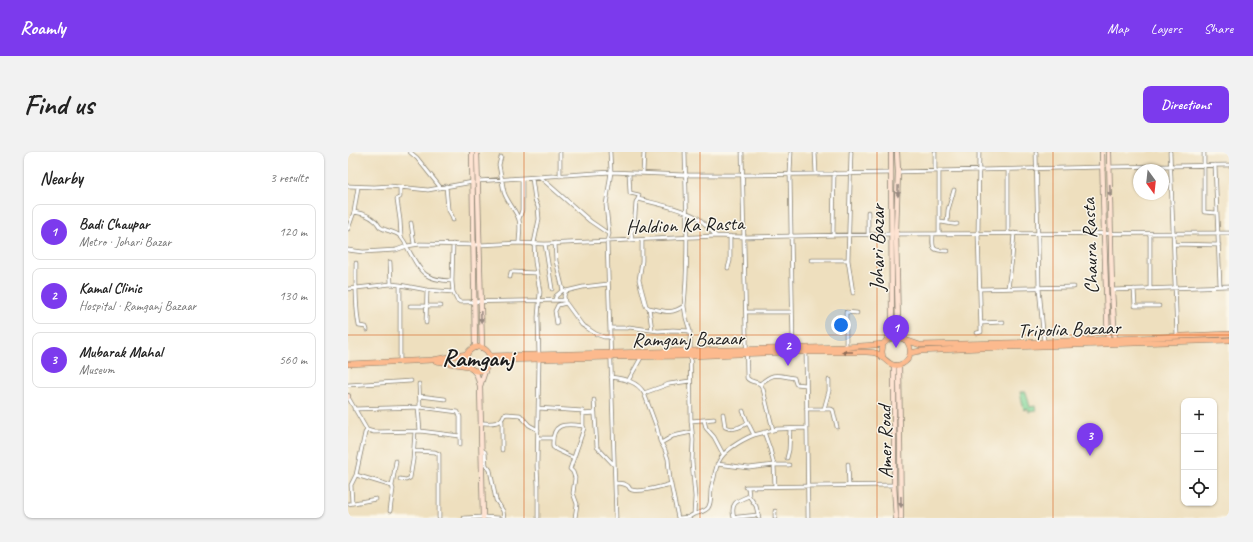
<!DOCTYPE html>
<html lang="en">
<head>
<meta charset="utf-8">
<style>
	body { margin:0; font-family:Caveat,sans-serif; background:#f2f2f2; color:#222 }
	.controls { position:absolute; right:12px; bottom:12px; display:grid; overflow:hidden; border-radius:8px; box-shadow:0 1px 3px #0004 }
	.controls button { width:36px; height:36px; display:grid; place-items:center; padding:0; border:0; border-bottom:1px solid #e0e0e0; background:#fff; color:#222; font:20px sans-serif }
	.compass { position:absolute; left:785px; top:12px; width:36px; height:36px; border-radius:50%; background:#fff; box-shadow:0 1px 3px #0004; rotate:165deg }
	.you { position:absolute; left:493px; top:173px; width:14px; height:14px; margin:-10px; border:3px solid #fff; border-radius:50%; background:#1a73e8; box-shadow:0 0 0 6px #1a73e833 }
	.badge { display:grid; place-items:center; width:26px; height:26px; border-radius:50%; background:#7c3aed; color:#fff; font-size:13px; font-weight:700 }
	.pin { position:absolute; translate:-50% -33px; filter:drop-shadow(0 1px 2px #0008) }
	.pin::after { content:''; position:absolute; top:21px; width:14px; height:12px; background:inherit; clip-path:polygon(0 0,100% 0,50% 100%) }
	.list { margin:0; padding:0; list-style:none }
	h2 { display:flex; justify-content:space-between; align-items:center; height:52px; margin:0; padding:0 16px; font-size:17px }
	h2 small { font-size:13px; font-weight:400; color:#767676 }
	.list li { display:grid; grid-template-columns:26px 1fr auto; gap:12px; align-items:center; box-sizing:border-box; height:56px; margin:0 8px 8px; padding:0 8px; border:1px solid #e0e0e0; border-radius:8px }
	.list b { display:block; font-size:15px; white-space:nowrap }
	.list p { margin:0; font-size:13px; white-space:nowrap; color:#767676 }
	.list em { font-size:13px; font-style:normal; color:#767676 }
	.icon { flex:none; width:22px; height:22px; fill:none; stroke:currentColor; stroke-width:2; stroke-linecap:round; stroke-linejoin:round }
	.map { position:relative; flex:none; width:881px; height:366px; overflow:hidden; border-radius:8px }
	header { display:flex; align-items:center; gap:24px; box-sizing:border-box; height:56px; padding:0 20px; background:#7c3aed; color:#fff }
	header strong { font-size:19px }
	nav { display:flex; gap:22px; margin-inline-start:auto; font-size:14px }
	.intro { display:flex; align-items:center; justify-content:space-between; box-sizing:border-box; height:96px; padding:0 24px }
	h1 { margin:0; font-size:28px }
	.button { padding:10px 18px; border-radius:8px; background:#7c3aed; color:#fff; font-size:14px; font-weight:700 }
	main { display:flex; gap:24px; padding:0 24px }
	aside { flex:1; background:#fff; border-radius:8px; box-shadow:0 1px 3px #0004 }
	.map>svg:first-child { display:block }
	.green { fill:#83d698; stroke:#50795a }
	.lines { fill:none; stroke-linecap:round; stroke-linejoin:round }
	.street-casing { stroke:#857e6d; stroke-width:4.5 }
	.secondary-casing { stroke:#857e6d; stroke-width:6 }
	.primary-casing { stroke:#857e6d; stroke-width:6 }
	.street { stroke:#fff; stroke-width:3 }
	.secondary { stroke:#fee3d2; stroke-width:4.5 }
	.primary { stroke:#fcba8e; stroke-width:5 }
	.oneway { fill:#988980 }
	.oneway2 { fill:#8c6b55 }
	.grid { fill:none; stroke:#d4530e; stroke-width:1; stroke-opacity:0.55 }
	.labels { text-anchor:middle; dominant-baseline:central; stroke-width:3; stroke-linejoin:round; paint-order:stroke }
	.street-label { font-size:20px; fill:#1c1c1c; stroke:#fbf7ec }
	.district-label { font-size:24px; font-weight:bold; fill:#1c1c1c; stroke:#fbf7ec }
</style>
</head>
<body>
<header>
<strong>Roamly</strong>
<nav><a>Map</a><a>Layers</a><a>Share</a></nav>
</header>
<div class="intro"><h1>Find us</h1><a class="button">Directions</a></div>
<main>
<aside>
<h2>Nearby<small>3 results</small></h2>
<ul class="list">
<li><span class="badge">1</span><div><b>Badi Chaupar</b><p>Metro · Johari Bazar</p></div><em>120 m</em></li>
<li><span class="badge">2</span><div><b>Kamal Clinic</b><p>Hospital · Ramganj Bazaar</p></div><em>130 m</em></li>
<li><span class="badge">3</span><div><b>Mubarak Mahal</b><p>Museum</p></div><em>560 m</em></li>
</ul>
</aside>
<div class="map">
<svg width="881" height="366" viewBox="0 0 881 366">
	<rect width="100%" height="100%" fill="#fbf7ec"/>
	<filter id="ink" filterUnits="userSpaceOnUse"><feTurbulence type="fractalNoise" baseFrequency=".025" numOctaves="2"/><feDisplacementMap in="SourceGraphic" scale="8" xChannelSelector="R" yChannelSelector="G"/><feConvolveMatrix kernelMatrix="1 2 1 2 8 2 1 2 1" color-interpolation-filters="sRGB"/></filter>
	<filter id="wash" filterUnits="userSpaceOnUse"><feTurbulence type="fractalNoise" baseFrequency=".012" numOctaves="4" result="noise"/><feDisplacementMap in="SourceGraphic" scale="16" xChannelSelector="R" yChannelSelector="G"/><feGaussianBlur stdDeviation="0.9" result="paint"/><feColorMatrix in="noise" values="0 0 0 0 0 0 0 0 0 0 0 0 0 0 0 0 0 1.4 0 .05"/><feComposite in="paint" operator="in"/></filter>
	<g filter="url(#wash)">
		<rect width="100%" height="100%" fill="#eedfbe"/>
		<!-- green -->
		<path class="green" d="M672 240H678L682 255 687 254 688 259 681 260 680 257 676 258Z"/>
	</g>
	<g filter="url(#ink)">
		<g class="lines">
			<!-- street casing -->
			<g class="street-casing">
				<path id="street" d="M62 0 69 6 92 35
					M212 0V24
					M262 0 263 20 258 53 261 82 259 89 268 366
					M394 0 399 226C403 231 408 229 412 232 414 234 414 236 415 237L425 278
					M443 0 442 22 445 195
					M467 0 468 22
					M503 0 500 108 505 141
					M587 0V19
					M688 0 691 136 696 190
					M822 0 829 184
					M856 0V60L869 61
					M153 5 151 13 156 40C159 50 168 58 171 68 173 75 171 84 171 91
					M867 13 872 134
					M761 15 881 13
					M591 19V82
					M550 20C618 18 686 17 755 15
					M281 21 282 41 291 43 290 47
					M295 21 296 0
					M192 25 242 69 261 82
					M184 26 187 48 190 55 191 67 186 91 187 110 192 140 190 165 191 207 189 314 190 334V366
					M130 29 263 20 337 23H394L543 21
					M0 34 26 35 42 34 80 38 125 30
					M98 34 100 57 104 64 105 68
					M52 35V45L49 47 52 68 53 84
					M6 60C12 61 21 63 26 68 29 69 30 73 32 75 37 79 46 79 52 84 55 87 58 92 60 97 73 120 75 128 104 129
					M520 60V83
					M171 67 174 58V26
					M591 70C598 70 602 73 609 72
					M63 71 66 92
					M599 71 600 58 606 38
					M0 77 6 60 10 35
					M660 81V18
					M548 82 881 81
					M585 82C584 97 584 99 600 99
					M802 82V137
					M485 83 486 21
					M284 88 283 80 286 76 288 50 290 47C310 52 332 56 350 66 356 70 362 78 368 84
					M294 88V109L291 128 298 154 301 156C317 159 322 163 336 154
					M207 91 208 109 215 138 218 139 235 135 260 132
					M197 92 204 137
					M826 92 871 93
					M0 98 15 100 48 98 59 94 72 92 131 93 171 91 197 92 368 84 396 85 544 82
					M463 108H500
					M42 110 43 132
					M8 111C8 132 7 153 11 174L18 175 19 178
					M380 116 382 109V84
					M162 125 163 120H165L189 121
					M52 133 79 138 105 140 104 129 105 92
					M660 136 664 107 666 81
					M0 137 43 132 52 133V210
					M632 137 726 135
					M786 137 787 154H811
					M764 138 881 134
					M105 140 109 148 112 150 216 148
					M207 148 208 144 215 138
					M217 150 216 144 218 139
					M62 154H93
					M301 156 304 178
					M398 160H444
					M78 171 79 138
					M633 171 655 170
					M209 172 207 159 210 153 218 151 234 173 239 176 248 182 256 185H262
					M263 176H280L281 175 310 179 325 178 342 179
					M629 181 633 180V179L630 82 631 0
					M498 195V160L509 161
					M458 200 460 366
					M263 225C276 227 289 229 296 241L309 276 312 289 317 298 320 307 322 328 330 366
					M280 229 294 204
					M71 232 72 255
					M412 232C426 220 428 223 446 226L448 232 458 233
					M0 233 63 229
					M296 241 321 232 342 229
					M72 244 97 247
					M0 245 19 278
					M246 248 249 295 266 313
					M70 255 72 279
					M190 256 235 259V274L236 276 222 317 225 320 227 326 225 341 229 352 227 366
					M6 257 72 255 110 260 112 265V293
					M458 257H483L485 258 489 275
					M476 257 481 239V228
					M234 262 247 261
					M375 262 377 275C385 279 392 275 400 271
					M356 268 358 276 366 285 375 302
					M154 269V298
					M343 269 366 267
					M133 271C141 271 153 273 156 263L159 262 172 263 181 273 190 278
					M416 280 422 297 426 313 427 335
					M406 283 429 277 458 276
					M190 286H205
					M313 291 325 284 344 280
					M134 298 137 300 138 313 142 318 148 348 155 359 156 366
					M66 299 87 300 91 302V366
					M226 306 209 298 205 295C203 271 216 271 235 274
					M439 306 441 298 442 277
					M369 312 401 316 426 313H441
					M500 312 501 334
					M8 323 44 334 45 337 42 359
					M52 327 58 328 62 326 65 308 67 279
					M267 331C271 331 276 331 280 334 283 337 280 337 284 338 294 341 314 334 323 332
					M44 334 48 309
					M397 335 546 333
					M400 335 401 344 408 354 411 366
					M4 351 3 333 8 323 17 281 19 278 26 280 72 279 112 284
					M0 352 28 347
					M427 359V366
					M346 362C351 361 356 360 360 356 364 350 362 344 363 338 363 334 365 330 366 326 369 308 374 301 390 291 395 288 400 285 406 283L400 271 395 259
					M116 366 135 365 151 366
					M331 366 341 365 346 362 347 345 344 310 345 288 343 269 342 179 338 166 336 154C341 103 338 51 337 0
					M386 366C382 351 388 349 401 344
					M386 366 390 365 410 363"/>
			</g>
			<!-- secondary casing -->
			<g class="secondary-casing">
				<path id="secondary" d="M124 0 127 196
					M129 0 134 196
					M549 0 550 20 548 80 550 172 557 188
					M754 0 756 82 760 190
					M761 0 764 138 767 190
					M538 189 543 181 544 172 543 0
					M546 213V333L548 366
					M551 213 553 366
					M125 218 129 223 132 234 135 366
					M132 234 138 216
					M0 244V245"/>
			</g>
			<!-- primary casing -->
			<g class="primary-casing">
				<path id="primary" d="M118 207a12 12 0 1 1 24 0a12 12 0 1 1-24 0Z
					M562 201 572 199 632 196 881 188
					M142 204 498 195 526 193 535 192
					M535 206 534 200 535 192 541 187 549 185 572 193 696 190 881 182
					M88 209 120 214
					M142 210 153 208 263 205 342 204 443 200H518C521 200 526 200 530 202 538 207 543 217 554 212 558 210 561 207 562 202 563 197 561 192 558 188
					M0 212 84 208 119 202"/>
			</g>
			<!-- street -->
			<use href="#street" class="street"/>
			<!-- secondary -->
			<use href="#secondary" class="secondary"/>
			<!-- primary -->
			<use href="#primary" class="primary"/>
		</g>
		<!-- one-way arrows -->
		<defs><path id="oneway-solid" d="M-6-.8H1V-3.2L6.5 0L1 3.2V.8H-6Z"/></defs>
		<g class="oneway">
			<use href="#oneway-solid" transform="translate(550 39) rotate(91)"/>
			<use href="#oneway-solid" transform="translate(762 39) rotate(88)"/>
			<use href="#oneway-solid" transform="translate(133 165) rotate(88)"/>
			<use href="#oneway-solid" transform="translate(553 350) rotate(89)"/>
		</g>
		<use class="oneway2" href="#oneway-solid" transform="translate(499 200) rotate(180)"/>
	</g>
	<!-- grid -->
	<path class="grid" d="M176 0V366M352 0V366M529 0V366M705 0V366M0 183H881"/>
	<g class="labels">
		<!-- street labels -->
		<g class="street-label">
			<text transform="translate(337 73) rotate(-2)">Haldion Ka Rasta</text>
			<text transform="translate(742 94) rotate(-92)">Chaura Rasta</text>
			<text transform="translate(529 96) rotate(-90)">Johari Bazar</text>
			<text transform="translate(721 177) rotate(-2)">Tripolia Bazaar</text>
			<text transform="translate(340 187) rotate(-1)">Ramganj Bazaar</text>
			<text transform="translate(537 290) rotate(-91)">Amer Road</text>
		</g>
		<!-- district labels -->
		<g class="district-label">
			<text x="130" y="206">Ramganj</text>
		</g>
	</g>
</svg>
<div class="controls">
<button>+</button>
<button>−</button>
<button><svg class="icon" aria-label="locate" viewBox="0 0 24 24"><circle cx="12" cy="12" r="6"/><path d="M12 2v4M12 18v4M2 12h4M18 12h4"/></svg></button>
</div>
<svg class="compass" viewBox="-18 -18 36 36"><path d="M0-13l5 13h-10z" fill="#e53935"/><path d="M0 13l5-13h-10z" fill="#767676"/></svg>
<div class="you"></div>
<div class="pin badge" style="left:548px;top:196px">1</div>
<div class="pin badge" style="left:440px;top:214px">2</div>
<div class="pin badge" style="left:742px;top:304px">3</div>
</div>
</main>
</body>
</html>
